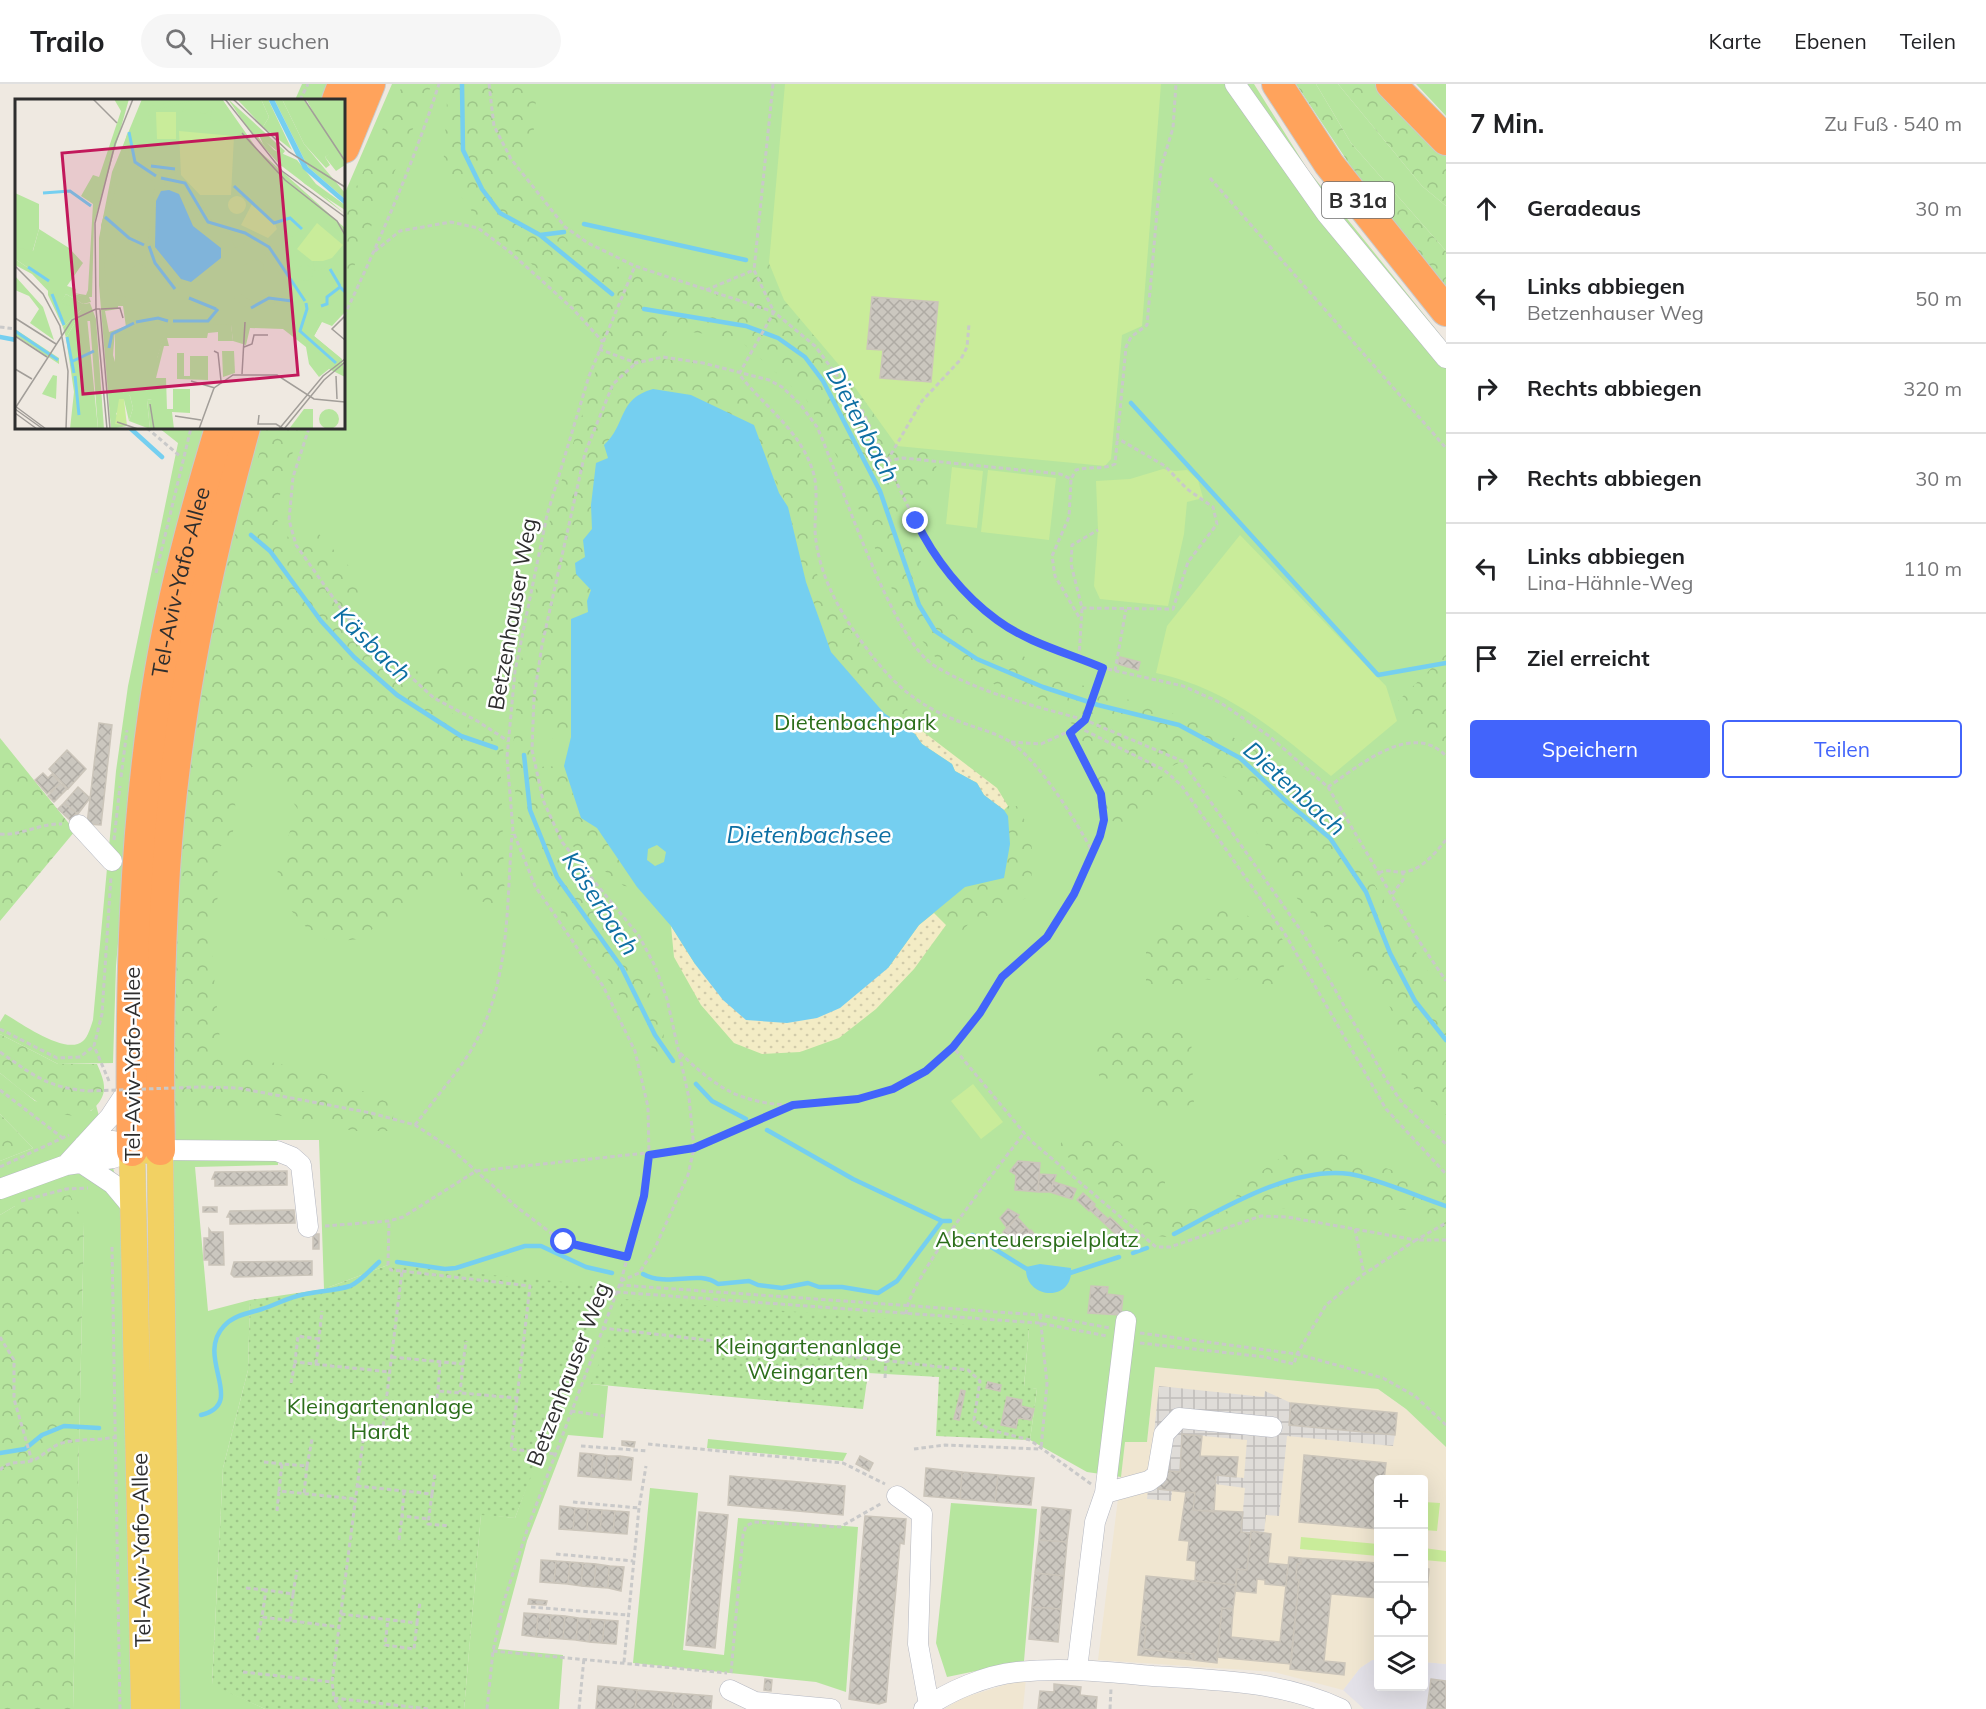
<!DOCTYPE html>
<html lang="de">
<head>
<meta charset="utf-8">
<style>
	body { margin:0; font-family:Mulish,sans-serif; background:#f6f6f6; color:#202124 }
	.controls { position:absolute; right:18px; bottom:18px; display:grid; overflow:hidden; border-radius:6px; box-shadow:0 6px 24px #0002 }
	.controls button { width:54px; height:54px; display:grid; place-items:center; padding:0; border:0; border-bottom:2px solid #e0e0e0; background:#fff; color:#202124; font:30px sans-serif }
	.stop { position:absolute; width:18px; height:18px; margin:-14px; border:4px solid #4264fb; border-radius:50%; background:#fff }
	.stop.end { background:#4264fb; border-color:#fff; box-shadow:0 2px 6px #0008 }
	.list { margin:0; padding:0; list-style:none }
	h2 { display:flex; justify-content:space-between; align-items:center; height:78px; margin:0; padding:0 24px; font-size:26px }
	h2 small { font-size:20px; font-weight:400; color:#757577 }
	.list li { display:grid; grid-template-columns:39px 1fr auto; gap:18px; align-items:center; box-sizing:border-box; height:90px; padding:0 24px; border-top:2px solid #e0e0e0 }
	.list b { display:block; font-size:22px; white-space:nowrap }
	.list p { margin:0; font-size:20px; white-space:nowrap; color:#757577 }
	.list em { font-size:20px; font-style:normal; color:#757577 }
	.actions { display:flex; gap:12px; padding:18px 24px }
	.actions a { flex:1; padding:14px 0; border:2px solid #4264fb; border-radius:6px; text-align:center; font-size:21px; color:#4264fb }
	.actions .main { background:#4264fb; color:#fff }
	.icon { flex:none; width:33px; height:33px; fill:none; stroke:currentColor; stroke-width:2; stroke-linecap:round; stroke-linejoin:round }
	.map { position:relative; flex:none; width:1446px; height:1625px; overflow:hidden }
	header { display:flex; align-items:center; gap:36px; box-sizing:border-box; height:84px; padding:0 30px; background:#fff; border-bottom:2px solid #e0e0e0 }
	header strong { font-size:28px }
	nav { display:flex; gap:33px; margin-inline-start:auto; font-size:21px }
	.search { width:420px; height:54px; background:#f6f6f6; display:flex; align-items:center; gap:15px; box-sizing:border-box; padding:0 21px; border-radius:33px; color:#757577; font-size:22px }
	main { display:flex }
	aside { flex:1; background:#fff }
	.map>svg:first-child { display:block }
	.industrial { fill:#e3e1e8 }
	.education { fill:#f0e6d1 }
	.grass { fill:#b6e59e }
	.forest { fill:url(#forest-crowns) }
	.sand { fill:url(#sand-dots) }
	.garden { fill:url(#garden-dots) }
	.pitch { fill:#c9ec9a }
	.plaza { fill:url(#plaza-grid) }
	.water { fill:#75cff0; fill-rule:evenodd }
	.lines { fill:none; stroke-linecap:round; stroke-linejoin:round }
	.stream { stroke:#75cff0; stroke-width:4.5 }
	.building { fill:url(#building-cross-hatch); stroke:#cbc5ba; stroke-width:1.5 }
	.minor-casing { stroke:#b4b7c1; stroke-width:21 }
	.major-casing { stroke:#c9c9c9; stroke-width:27 }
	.highway-casing { stroke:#c9c9c9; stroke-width:32 }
	.path { stroke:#c9c9c9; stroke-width:3; stroke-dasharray:4.5 3; stroke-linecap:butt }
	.minor { stroke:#fff; stroke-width:20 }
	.major { stroke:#f2d163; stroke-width:26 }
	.highway { stroke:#ffa35c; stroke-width:30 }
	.path-bridge { stroke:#c9c9c9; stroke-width:3; stroke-dasharray:4.5 3; stroke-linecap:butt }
	.route { stroke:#4264fb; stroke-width:8 }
	.labels { text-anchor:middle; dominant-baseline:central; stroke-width:5; stroke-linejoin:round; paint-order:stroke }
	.shield { fill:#fff; stroke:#6d6d6d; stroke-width:1.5 }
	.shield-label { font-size:21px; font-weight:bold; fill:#2e2e2e }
	.street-label { font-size:22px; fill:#2e2e2e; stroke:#fff }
	.park-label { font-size:22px; fill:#2c6e1b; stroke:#fff }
	.water-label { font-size:24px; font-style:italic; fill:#0d6fa3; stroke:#fff }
	.inset-river { fill:none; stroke:#75cff0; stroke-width:3 }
	.inset-road { fill:none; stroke:#a29e99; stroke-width:1.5 }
	.view { fill:#c2185b; fill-opacity:0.15; stroke:#c2185b; stroke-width:3 }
	.inset-edge { fill:none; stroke:#2e2e2e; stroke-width:3 }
</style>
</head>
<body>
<header>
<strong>Trailo</strong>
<div class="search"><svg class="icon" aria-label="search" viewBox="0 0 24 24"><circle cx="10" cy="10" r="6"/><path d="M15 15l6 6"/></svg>Hier suchen</div>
<nav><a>Karte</a><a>Ebenen</a><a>Teilen</a></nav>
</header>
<main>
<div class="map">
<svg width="1446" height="1625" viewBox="0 0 1446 1625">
	<defs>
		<pattern id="forest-crowns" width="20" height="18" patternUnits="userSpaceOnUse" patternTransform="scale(1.5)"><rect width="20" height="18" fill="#b6e59e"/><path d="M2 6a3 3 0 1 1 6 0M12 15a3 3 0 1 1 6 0" fill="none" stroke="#9dc588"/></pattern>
		<pattern id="sand-dots" width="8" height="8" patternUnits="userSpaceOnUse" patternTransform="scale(1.5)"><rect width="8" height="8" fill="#f3ecc5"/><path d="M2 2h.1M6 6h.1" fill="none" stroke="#d1cbaa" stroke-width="1.8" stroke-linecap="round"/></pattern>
		<pattern id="garden-dots" width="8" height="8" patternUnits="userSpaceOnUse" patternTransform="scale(1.5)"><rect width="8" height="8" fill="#b6e59e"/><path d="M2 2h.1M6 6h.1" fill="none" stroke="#9dc588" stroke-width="1.8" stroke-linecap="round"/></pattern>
		<pattern id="plaza-grid" width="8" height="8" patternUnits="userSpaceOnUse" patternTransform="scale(1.5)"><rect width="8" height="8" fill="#dfdcd8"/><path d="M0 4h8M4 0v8" fill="none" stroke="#c0bdba"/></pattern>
		<pattern id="building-cross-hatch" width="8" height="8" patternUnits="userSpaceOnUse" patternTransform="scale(1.5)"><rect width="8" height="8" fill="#cbc7bf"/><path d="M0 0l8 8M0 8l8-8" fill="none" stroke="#afaba4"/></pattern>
	</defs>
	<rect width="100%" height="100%" fill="#efe9e1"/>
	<!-- industrial -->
	<path class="industrial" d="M1372 1576H1378V1602H1424V1578L1446 1580V1625H1364L1343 1606 1360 1584Z"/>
	<!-- education -->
	<path class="education" d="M1155 1283 1378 1305 1406 1325 1446 1363V1580L1424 1578V1396H1378V1576H1372L1360 1584 1343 1606 1274 1588 1098 1576 1125 1358H1147Z
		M1026 1594 1023 1625H944L963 1614Z"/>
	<!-- grass -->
	<path class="grass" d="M302 0H328L322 16H295Z
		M392 0H1254L1308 86 1446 258V1363L1406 1325 1378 1305 1155 1283 1147 1358H1125L1121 1393 1087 1388 1030 1356 1037 1305 1024 1303 1029 1245 591 1300 608 1302 603 1354 568 1351 527 1457 498 1565 563 1571 559 1625H464L481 1430 515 1434 539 1369 388 1181 324 1205 319 1056H277L278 1081 195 1083 208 1227 250 1216 248 1286 223 1384 212 1600 265 1625H177L167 902 197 594 240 409 260 344H344V111Z
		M1316 0H1338L1422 102 1446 122V167L1351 59Z
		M1416 0H1446V32Z
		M159 344H211L128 746 116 882 113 979 58 980 0 950V938L5 930C21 939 66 972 83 957 88 953 91 942 93 936L116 687 128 602 178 359Z
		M0 989 35 1017 91 1027 96 1021 126 1132 133 1625H73L84 1140 15 1122 0 1131V1077L33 1064 0 1030Z
		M708 1355 847 1369 843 1377 707 1364Z
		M650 1404 698 1409 683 1566 724 1571 738 1434 858 1443 846 1608 816 1598 633 1579Z
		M951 1419 1037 1425 1024 1577 947 1593 936 1559Z"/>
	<!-- forest -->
	<path class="forest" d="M403 0H432L344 206V130Z
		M448 0H537L533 57 526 66 504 77 525 114 570 158 616 182 707 214 769 179 784 216 839 281 897 362 938 369 935 393 904 437 932 505 964 541 1075 599 1171 629 1260 664 1320 712 1446 917V1031L1441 1024 1418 1009 1402 993 1394 932 1380 901 1292 809 1277 778 1250 738 1235 698 1187 675 1164 686 1155 722 1125 738 1099 736 1096 683 1061 621 1007 606 936 574 904 534 837 373 806 315 743 259 722 252 667 245 663 275C676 277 692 276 704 281 745 296 802 350 809 395 813 426 803 460 817 490 842 547 890 588 917 643L906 645 884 629 831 568 806 498 788 423 770 386 627 319 611 354 604 361 608 374 591 421 592 445 583 456 585 473 577 490 591 506 587 517 588 528 571 535V653L554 659 549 641 527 630 526 646 534 683 564 682 581 734 597 744 637 803 624 802 565 756 554 769 646 901 665 941 660 983 644 946 541 800 520 751 512 680 519 587 551 431 605 257 548 193 481 140 443 87Z
		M1296 0H1316L1351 59 1446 167V203L1372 114Z
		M1338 0H1377L1446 71V122L1422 102Z
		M267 344H300L274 431 294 462 319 450 358 492 362 513 345 530 355 558 397 599 436 576 484 581 480 615 444 624 474 644 504 658 501 693 505 824 459 811 461 785 448 780 432 801 359 855 331 858 307 844 287 822 276 793 297 724 267 681 246 684 234 702 236 734 231 756 211 768 221 798 210 849 221 967 324 990 394 1021 392 1047H354L267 1029 174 1026 178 785 189 690 219 504Z
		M1446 570V669L1396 619Z
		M0 654 75 747 0 837Z
		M1008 722H1017C1036 752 1034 778 1029 812L1005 826 971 837 957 853 946 854 938 849 934 829 965 803 1003 794 1008 732 1004 726Z
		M1225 822 1274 843 1289 865 1277 905C1260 907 1253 896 1239 895 1227 895 1216 897 1204 895L1185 911 1146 904V866L1172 839 1203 842Z
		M1113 943 1143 947 1163 943 1191 953 1194 1020 1161 1029 1140 1013V1001L1101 996 1087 963Z
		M0 950 58 980H97C104 996 109 1008 96 1022 68 1051 23 1007 0 989Z
		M0 1030 33 1064 0 1077Z
		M1107 1049 1166 1092 1162 1118 1206 1128 1227 1127 1243 1101 1291 1066H1328L1427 1097 1446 1091V1144L1434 1142 1417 1126H1397L1351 1138 1277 1123 1176 1154 1156 1152 1059 1065 1062 1056Z
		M70 1111 84 1140 73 1625H0V1131L15 1122Z"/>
	<!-- sand -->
	<path class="sand" d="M917 643 997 704 1008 722 1004 726 984 711 977 699 955 687 952 680 922 660 915 650 906 645Z
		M934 829 946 841 914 885 876 925 839 954 800 968 762 970 734 959 701 921 674 873 671 842 695 880 888 884 919 841Z"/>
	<!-- garden -->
	<path class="garden" d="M388 1181 605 1202 515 1434 481 1431 464 1625H265L212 1601 223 1384 248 1286 250 1216 324 1205Z
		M623 1215 1029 1245 1024 1302 1037 1305 1030 1356 936 1352 939 1293 868 1289 863 1325 591 1300Z"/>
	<!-- pitch -->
	<path class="pitch" d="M785 0H1161L1142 242 1122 251 1111 375 1105 382 897 362 839 281 784 216 769 179Z
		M952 383 983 387 977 444 946 440Z
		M1163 385 1175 387 1187 386 1198 396 1203 414 1187 418 1184 450 1168 522 1100 515 1094 502 1098 446 1096 397 1130 395Z
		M988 386 1056 394 1049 456 981 448Z
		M1240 451 1386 602 1397 637 1331 692C1275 646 1229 605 1156 589L1167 542Z
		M973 1000 1003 1038 981 1055 951 1017Z
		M1424 1418 1440 1419 1437 1447 1424 1446Z
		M1301 1453 1378 1460V1472L1300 1465Z
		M1424 1464 1446 1467V1478L1424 1476Z"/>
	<!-- plaza -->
	<path class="plaza" d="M1159 1302 1264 1313 1265 1307 1291 1319 1289 1341 1395 1351 1393 1362 1287 1352 1279 1432 1266 1431 1264 1449 1241 1448 1245 1404 1215 1400 1216 1391 1244 1394 1247 1356 1182 1350 1180 1388 1160 1386 1158 1405 1172 1407 1171 1417 1147 1415Z"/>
	<!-- water -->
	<path class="water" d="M653 305 691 311 754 341 779 409 788 423 806 498 831 568 884 629 915 650 922 660 952 680 955 687 977 699 984 711 1004 726 1008 732 1010 760 1004 794 965 803 919 841 888 884 840 924 817 934 787 939 746 936 723 916 695 880 671 842 637 803 597 744 581 734 564 682 571 653V535L588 528 587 517 591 506 576 490 575 479 585 473 583 456 592 445 591 421 596 379 608 374 604 361C627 340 617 315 653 305ZM657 761 666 768 664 778 655 782 647 776 648 765Z
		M1040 1180 1071 1184C1074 1219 1024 1216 1026 1183Z"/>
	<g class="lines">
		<!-- stream -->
		<path class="stream" d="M462 0 463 66 482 105 500 129 540 151 612 210
			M584 140 746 176
			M540 151 564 148
			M644 225 746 242 778 254 805 273 823 297 880 407 919 521 935 547 977 575 1043 603 1098 621 1179 641 1240 674 1289 720 1330 754 1366 808 1390 869 1415 917 1446 956
			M0 253 16 256
			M1131 319 1378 591 1446 579
			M130 344 162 373
			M251 451 270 467 321 537 354 573 397 611 461 652 496 664
			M524 671 530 726 557 793 622 884 655 951 673 977
			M696 1000 712 1017 746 1035
			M767 1046 853 1095 942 1137
			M1174 1150C1224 1124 1292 1082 1350 1090 1376 1094 1419 1113 1446 1122
			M972 1151 1030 1187
			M1133 1169 1147 1164
			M397 1178 445 1185 456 1184 525 1162H541L586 1183 612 1189
			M643 1190C668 1204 698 1185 718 1200L749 1197 758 1201 782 1204 808 1199 819 1203H842L878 1209 897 1197 942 1137H950
			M1067 1190 1119 1173
			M201 1331C248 1319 194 1274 224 1242 234 1231 249 1229 262 1225 275 1221 287 1214 301 1211 316 1207 335 1207 350 1202 360 1198 371 1185 379 1178
			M0 1369 25 1365 42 1351 64 1342 99 1344"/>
	</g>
	<!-- building -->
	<path class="building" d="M872 213 938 218 931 298 880 294 883 266 867 265Z
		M1120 573 1140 578 1138 586 1118 580Z
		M99 639 112 641 101 741 87 740Z
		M67 666 86 685 68 705 49 685Z
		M43 689 48 694 52 690 60 699 47 710 35 696Z
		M60 699 67 705 54 718 48 712Z
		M78 703 90 714 78 730 64 719Z
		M64 719 77 729 70 736 58 725Z
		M1018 1077 1040 1079 1038 1108 1015 1106 1016 1091 1010 1087Z
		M287 1087V1101L215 1102V1095H212L215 1088Z
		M1039 1090 1056 1091 1050 1108H1038Z
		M1054 1098 1076 1105 1072 1115 1050 1108Z
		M1083 1109 1095 1120 1089 1127 1077 1116Z
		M1094 1122 1108 1135 1104 1139 1090 1126Z
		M203 1123H217V1128H203Z
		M1008 1125 1019 1131 1007 1144 1000 1134Z
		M294 1126 295 1139 230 1140V1133H227L230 1127Z
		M1017 1133 1026 1143 1010 1156 1003 1148Z
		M1110 1133 1129 1151 1123 1157 1104 1139Z
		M1026 1143 1030 1147 1011 1166 1006 1158Z
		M209 1145 211 1148H223L224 1181H209V1176H204V1154H209Z
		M1031 1146 1038 1155 1027 1165 1020 1157Z
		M313 1150H319V1165H313Z
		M312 1177V1191L234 1193 231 1190 234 1178Z
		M1091 1202 1108 1203 1107 1210 1123 1212 1121 1231 1088 1229Z
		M988 1298 1001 1301 1000 1307 986 1304Z
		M961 1306 965 1307 959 1336 954 1335Z
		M1007 1313 1022 1316 1021 1322 1034 1325 1031 1336 1018 1334 1016 1344 1001 1341Z
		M1291 1319 1397 1329 1395 1351 1289 1341Z
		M1182 1350 1202 1352 1200 1372 1238 1373 1236 1393 1216 1391 1214 1428 1193 1426 1195 1409 1158 1405 1160 1386 1180 1388Z
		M622 1357 635 1358 634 1363 622 1361Z
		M580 1369 593 1370 591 1393 578 1392Z
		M593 1370 607 1372 605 1394 591 1393Z
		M1304 1371 1386 1379 1384 1396H1378V1445L1299 1438Z
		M607 1372H620L618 1395 605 1394Z
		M620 1372 633 1374 631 1396 618 1395Z
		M860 1372 873 1379 869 1387 856 1380Z
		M926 1384 962 1388 960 1415 924 1412Z
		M962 1388 998 1391 995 1418 960 1415Z
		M998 1391 1034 1394 1031 1421 995 1418Z
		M730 1392 845 1402 843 1431 728 1421Z
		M1186 1408 1195 1409 1193 1426 1243 1428 1241 1448 1251 1449 1247 1486 1237 1485 1236 1501 1195 1497 1196 1477 1187 1476 1189 1457 1179 1456Z
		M560 1422 575 1424 573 1446 559 1445Z
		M1042 1423 1071 1426 1067 1458 1039 1456Z
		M575 1424 588 1425 587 1447 573 1446Z
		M588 1425 602 1426 600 1448 587 1447Z
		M602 1426 615 1427 613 1449 600 1448Z
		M615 1427 629 1428 627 1450 613 1449Z
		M699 1428 728 1431 715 1564 686 1561Z
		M865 1432 906 1435 904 1460 900 1459 886 1618 879 1620 849 1615Z
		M1251 1447 1271 1450 1268 1479 1288 1481 1286 1502 1265 1500V1496L1257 1495 1256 1509 1235 1507 1237 1485 1247 1486Z
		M1039 1456 1067 1458 1064 1492 1035 1489Z
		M1289 1473 1301 1474V1480H1297L1296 1495 1299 1496 1291 1580 1217 1573 1222 1524 1233 1525 1231 1553 1280 1558Z
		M1301 1474 1378 1479V1514L1331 1510 1324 1577 1345 1579 1344 1591 1290 1585 1299 1496 1296 1495 1297 1480H1301Z
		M541 1476 556 1477 554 1499 540 1498Z
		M556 1477 570 1478 568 1500 554 1499Z
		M570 1478 583 1479 581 1502 568 1500Z
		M583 1479 596 1480 594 1503 581 1502Z
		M596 1480 609 1482 608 1504 594 1503Z
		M609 1482 624 1483 621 1507 608 1504Z
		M1424 1484 1429 1485 1426 1519H1424Z
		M1035 1489 1064 1492 1061 1525 1032 1523Z
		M1146 1492 1236 1501 1233 1525 1222 1524 1217 1579 1193 1576 1194 1570 1144 1565 1146 1542 1141 1541Z
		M529 1515 547 1517 546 1521 528 1520Z
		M1032 1523 1061 1525 1058 1558 1029 1555Z
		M524 1529 538 1530 536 1553 522 1551Z
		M538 1530 551 1531 549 1554 536 1553Z
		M551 1531 565 1532 563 1555 549 1554Z
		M565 1532 578 1534 576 1556 563 1555Z
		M578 1534 591 1535 589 1558 576 1556Z
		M591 1535 605 1536 602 1559 589 1558Z
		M605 1536 618 1537 616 1560 602 1559Z
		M1141 1541 1146 1542 1144 1565 1194 1570 1193 1576 1138 1571Z
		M765 1595 772 1596 771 1607 764 1606Z
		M1431 1595 1446 1597V1625H1427Z
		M1054 1600 1081 1603 1080 1611 1097 1613 1096 1625H1038L1040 1607 1054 1608Z
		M598 1602 637 1606 635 1625H596Z
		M637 1606 674 1609 672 1625H635Z
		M674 1609 712 1612 711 1625H672Z"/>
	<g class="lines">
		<!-- minor casing -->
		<g class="minor-casing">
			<path id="minor" d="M1235 0 1326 129 1446 274
				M79 741 112 777
				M84 1061 113 1057 132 1067
				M160 1066 277 1067 292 1073 301 1081 308 1143
				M80 1078 113 1100 133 1124
				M66 1081 110 1033 131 1001
				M0 1105 66 1081 113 1074 132 1067
				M1105 1409 1149 1397 1157 1391 1164 1350 1179 1334 1272 1343
				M897 1412 922 1430 918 1560 929 1621
				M1077 1585 1095 1438 1105 1409 1126 1237
				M730 1606 755 1618 831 1625
				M924 1625C948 1607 987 1591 1017 1588 1063 1583 1107 1588 1153 1592 1216 1596 1283 1597 1341 1625"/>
		</g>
		<!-- major casing -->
		<g class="major-casing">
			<path id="major" d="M144 1625 132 1067 160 1066 167 1625"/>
		</g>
		<!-- highway casing -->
		<g class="highway-casing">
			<g id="highway">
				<path d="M1277 0 1329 80 1446 227"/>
				<path d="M1391 0 1446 56"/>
				<path d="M337 16 343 0"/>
				<path d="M344 64 370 0"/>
				<path d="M160 1066C158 972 159 879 165 785 175 636 205 487 245 344"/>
				<path id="s1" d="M132 1067C130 907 133 745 160 586 174 504 196 423 220 344"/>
			</g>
		</g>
		<!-- path -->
		<path class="path" d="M489 0 494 42 511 75 565 143 588 159 635 182 774 228 815 262 861 324 925 458 958 501 997 536 1050 564 1103 584 1183 602 1221 619 1269 652 1328 703 1415 851 1446 897
			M773 0 754 186 774 228 739 290C765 324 802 347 814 391 818 408 815 428 815 446 817 485 836 522 859 554 886 592 909 617 953 635 971 643 992 647 1009 657 1038 675 1077 738 1093 769L1074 810 1047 853 1002 893 980 929 953 963
			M300 16 308 0
			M1210 94 1446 364
			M375 167 400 147 451 138 478 144 510 168 572 224 603 258
			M706 206 754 186
			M344 232C380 156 413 80 439 0
			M0 243 16 245
			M599 265 636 279 663 273 703 279 769 296 782 303 800 320 817 343C841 396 891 556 935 582 979 609 1035 622 1085 636L1078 643 1164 686 1181 701 1285 850 1386 1025 1446 1090
			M147 344 181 373
			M309 344 293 393 289 436 296 461 351 539 434 614 479 638 508 657
			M887 377 903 374 1060 390 1071 395 1076 386C1089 382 1102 386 1115 380L1126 263 1131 253 1147 241 1161 83 1173 44 1176 0
			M887 377 922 317 961 275 967 263 969 240
			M1071 396 1069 433 1052 472 1055 492 1079 533
			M156 489 191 344
			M1082 524 1173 525 1188 478 1217 440 1213 423 1187 405 1165 382 1117 354
			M1079 574 1082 524 1071 480 1072 461 1098 446
			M1103 584 1085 636 1182 677 1304 851 1385 994 1403 1020 1446 1060
			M1115 587 1126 525
			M1070 649C1093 695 1116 716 1093 769
			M1011 658 1041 660 1078 643
			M121 693 127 646
			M1328 703C1359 682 1412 636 1446 672
			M0 750C22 752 40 739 62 740
			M114 756 120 702
			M1379 789C1389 784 1392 789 1403 788 1421 787 1435 769 1446 756
			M1392 810 1403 796V788
			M0 945 57 974 80 973 94 962
			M0 968C33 991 48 1004 89 1007
			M680 969C695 983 709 996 727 1006 771 1030 848 1024 893 1004 916 995 935 979 953 963L1030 1056 1156 1163H1170L1261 1132 1287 1133 1416 1156 1446 1139
			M109 997 94 962 102 930 111 792
			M201 1003 238 1004 371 1029 415 1041 449 1063 518 1124 563 1158 626 1173
			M0 1006 64 1055
			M415 1041C433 1017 454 993 470 968 511 901 506 824 512 750
			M0 1083 69 1051
			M21 1117 66 1105 88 1104
			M325 1142 389 1137 403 1133 476 1087 694 1064 792 1022
			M1355 1145 1364 1190
			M112 1163 120 1625
			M402 1187 530 1202 517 1314 438 1307 440 1278
			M621 1197 639 1189 654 1166 688 1091 694 1064 689 1014 667 915 655 882 639 852 562 758 543 716 532 666 534 613 542 561 585 369 613 300 636 279
			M619 1201 1040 1231 1110 1244
			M616 1208 1039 1239 1107 1252
			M906 1230C907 1197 1000 1081 1024 1049
			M1040 1231 1047 1300 1041 1365
			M602 1244 968 1286 980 1297 974 1336 991 1346 1030 1356 1091 1400
			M1140 1249 1297 1270 1383 1294 1415 1312 1446 1341
			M0 1253 14 1276V1315L32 1377
			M319 1255 298 1252 295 1278 390 1288
			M1140 1259 1265 1273 1294 1280 1297 1270 1326 1221 1364 1190 1416 1156H1446
			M392 1273 463 1280 460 1308
			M316 1280 322 1227
			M463 1280 466 1257
			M885 1294 886 1276
			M291 1299 295 1278
			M517 1314 511 1365 555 1370
			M571 1327 604 1332
			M434 1329 438 1307
			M648 1360 843 1379 885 1400
			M581 1362 648 1367
			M914 1365 945 1361 1039 1365
			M264 1378 282 1380
			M307 1382 312 1355
			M0 1386C9 1376 19 1380 31 1377 41 1374 49 1364 59 1360 77 1354 97 1357 116 1353
			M357 1402 432 1410 428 1440 449 1442
			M404 1407 402 1432 429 1435
			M304 1409 307 1382 282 1380 279 1407 356 1415
			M432 1410 435 1389
			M573 1418 639 1424
			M277 1427 279 1407
			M399 1456 402 1432
			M556 1470 633 1477
			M246 1504 266 1506
			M293 1510 297 1486
			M531 1523 627 1531
			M341 1530 417 1539 414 1565 385 1561 388 1535
			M290 1537 293 1510 266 1506 262 1533 339 1543
			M417 1539 420 1518
			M257 1556 262 1533
			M493 1567 727 1589
			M624 1578 639 1424 646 1382
			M243 1588 332 1598
			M731 1589 743 1451 746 1442 754 1438 840 1443 882 1419
			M334 1614 429 1625
			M341 1625 334 1614 332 1598 365 1341 383 1343 402 1187 391 1186 388 1181 389 1137
			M487 1625 493 1567 504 1517 529 1440 621 1197 644 1112 649 1071 648 1023 635 967 603 902 535 802 513 747 507 673 515 587 547 431 589 292 635 182
			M579 1625 584 1574
			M1110 1625 1111 1605"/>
		<!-- minor -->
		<use href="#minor" class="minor"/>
		<!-- major -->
		<use href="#major" class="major"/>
		<!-- highway -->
		<use href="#highway" class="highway"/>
		<!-- path-bridge -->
		<path class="path-bridge" d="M89 1007 201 1003"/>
	</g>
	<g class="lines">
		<!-- route -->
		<path class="route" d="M564 1158 627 1173 644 1112 649 1071 694 1064 793 1021 858 1015 893 1005 926 987 953 963 980 929 1002 893 1047 853 1074 810 1100 752 1104 736 1101 710 1070 649 1085 636 1103 584C1068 569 1028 559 997 536 964 512 934 475 916 437"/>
	</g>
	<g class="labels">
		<!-- shield labels -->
		<rect class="shield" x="1322" y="98" width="72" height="36" rx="4.5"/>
		<g class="shield-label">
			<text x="1358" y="116">B 31a</text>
		</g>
		<!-- street labels -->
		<g class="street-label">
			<text stroke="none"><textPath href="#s1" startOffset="573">Tel-Aviv-Yafo-Allee</textPath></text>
			<text transform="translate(512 530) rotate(-80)">Betzenhauser Weg</text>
			<text transform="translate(132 980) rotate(-90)">Tel-Aviv-Yafo-Allee</text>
			<text transform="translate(568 1290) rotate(-69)">Betzenhauser Weg</text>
			<text transform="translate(141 1466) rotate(-91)">Tel-Aviv-Yafo-Allee</text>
		</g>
		<!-- park labels -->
		<g class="park-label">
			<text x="855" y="638">Dietenbachpark</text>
			<text x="1037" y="1155">Abenteuerspielplatz</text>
			<text x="808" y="1262">Kleingartenanlage<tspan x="808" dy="25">Weingarten</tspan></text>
			<text x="380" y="1322">Kleingartenanlage<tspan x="380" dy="25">Hardt</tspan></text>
		</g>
		<!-- water labels -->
		<g class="water-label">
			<text transform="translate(863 340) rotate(62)">Dietenbach</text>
			<text transform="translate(373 560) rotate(44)">Käsbach</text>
			<text transform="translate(1295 704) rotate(42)">Dietenbach</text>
			<text x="809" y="750">Dietenbachsee</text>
			<text transform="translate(601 819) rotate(57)">Käserbach</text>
		</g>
	</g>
	<!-- overview -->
	<g transform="translate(15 15)">
		<rect width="330" height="330" fill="#efe9e1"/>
		<path d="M99 0H114L79 124 77 198H69L59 194 71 196 73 191 78 105 66 97 78 76 84 78 106 12ZM127 0H207L242 50 330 129V213L317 227 307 223 299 237 327 260 330 278 314 270 304 278 294 265 291 248 268 230 235 229 231 246 218 242 216 226 152 239 154 247H149L141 279H151L152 310H158V290H175V314L157 313 159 330H135L132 301 137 300V260L142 259 152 224H120L111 228 108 207H103V210L90 212 94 233 100 231 98 256 108 291 115 297 118 309 114 322 109 301 101 315 112 327 96 330 84 186V139L97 73ZM246 0H253L277 51 248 28 254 18ZM259 0H267L289 45 330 94V100L293 68ZM291 0H330V66L321 72 310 58 319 51ZM243 34 259 51 282 61 301 85 330 106V111L290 85 248 45ZM0 94 24 105V130L16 158 0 148ZM0 160 33 182 35 194 17 175 0 166ZM0 177 28 208 39 241 15 224 24 210 14 197 0 191ZM51 195 68 205 75 204 81 220 89 330H83L75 222H61L51 239 48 228 66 211H56L45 204ZM0 230 44 259V265L0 236ZM207 252H219L220 274 208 278ZM162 254H169V277H175V257H193V281L162 280ZM38 276 42 277 41 300 27 295ZM304 320a10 10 0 1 1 20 0a10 10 0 1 1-20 0ZM289 310H298V330H274Z" fill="#b6e59e"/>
		<path d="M160 0H207L225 28 223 32H215L211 22 195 21 197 10 189 15 172 10 167 13 170 7 182 5 177 2 141 11 140 29H127V55L123 59 141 73 155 77 164 71 185 96H191L187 107 197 122 252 142 294 204 330 208 327 214 309 208 302 214 306 224 299 237 325 259 318 266 286 237V218L280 205 251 204 233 210 218 198 225 195 241 205 252 195 273 198 279 193 239 141 232 139 228 146 220 149 213 132 188 121 171 90 161 83 150 82 149 86 167 94 175 116 192 137 178 127 164 95 144 93 140 143H134L152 165 139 161 155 179 158 191 138 166 132 148 140 84 114 61 113 44 94 114 107 122V132L114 137 127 134 122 141 131 145 133 170 124 164 108 177 99 168 101 157 93 152 89 165 93 194 119 200V204H86V126L112 35 120 25 137 20 133 15 136 8 132 6 144 7ZM213 0 270 52 267 56 241 35 248 45 330 115 264 65 236 34ZM305 112 320 122 330 138V168L324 181 330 184V197L324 200 313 194 323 187 313 168 300 172 298 163 320 159 329 145ZM265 128a10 10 0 1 1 20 0a10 10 0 1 1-20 0ZM24 130 54 149 68 164 52 187 61 190 59 195 74 198 76 203 68 205 51 195 46 204 66 211 48 228 33 196V182L0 160V148L18 152ZM240 160 249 165 248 172 229 173 228 167ZM282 174a8 8 0 1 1 16 0a8 8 0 1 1-16 0ZM72 218 83 330H55L59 293 51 239 61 222Z" fill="#b6e59e"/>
		<path d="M222 0H246L254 18 248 28ZM267 0H288L307 26 320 52 310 58 315 66 311 69 289 45ZM120 224H153L142 260H137V300L132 301 135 330 114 322 118 309 115 297 100 288V231ZM216 225 218 242H203V233L193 234 192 239H152L155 226Z" fill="#b6e59e"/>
		<path d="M141 13H161V40H142ZM164 32 219 37 216 96H185L166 76ZM213 106a9 9 0 1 1 18 0a9 9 0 1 1-18 0ZM237 105 260 125 262 130 253 139 226 126ZM302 124 328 146 317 159 308 162H297L282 150ZM104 300H109L112 327 100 325Z" fill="#c9ec9a"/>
		<path d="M253 0H259L293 68 330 100V106L288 70ZM154 91 164 95 178 127 206 149V159L176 183 166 180 140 148 141 102 146 92Z" fill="#75cff0"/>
		<path class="inset-river" d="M114 33 120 63 141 77M136 67 160 70M146 79 170 84 193 123 230 134 254 148 290 202M219 87 259 124 275 119 287 130M28 94 55 92 76 107M90 118 114 139 129 146M134 147 140 164 160 190M13 168 34 182M315 170 325 187M37 195 49 226M174 199 201 210M291 204 292 210 285 232 321 264M306 207 312 205V198L325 188 330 193M236 209 254 199 277 202M158 222H193L203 210M121 223 143 219 153 222M0 232 43 261M52 238 59 274M94 249 97 235 119 224M58 262 79 252M60 277 64 316"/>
		<path class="inset-road" d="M78 0 102 24M210 0 267 72 330 118M218 0 274 53 330 88M289 0 330 62M227 34 270 81 322 122 330 136M0 167 28 195 45 227 53 272 51 330M81 210 80 124 100 45 118 0M86 210 105 209 108 219M330 217 317 230 330 241M0 219 41 245M0 237 32 258M229 248 237 245 239 236H253M199 252 203 254 206 282M0 270 17 280M227 275 230 223M321 277 322 300M176 282 200 289M135 305 139 330M0 307 31 330M1 308 57 221 81 210M0 310 28 330M0 314 22 330M244 316 243 325H261L269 330M160 317 186 321M102 323 123 330M92 330 81 210H85L95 330M184 330 199 289 218 276H262L299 300 330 303M264 330 308 277 330 260M269 330 309 281 330 263"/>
		<path class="view" d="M262 35 283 276 68 295 47 54Z"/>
		<rect width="330" height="330" class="inset-edge"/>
	</g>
</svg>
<div class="controls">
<button>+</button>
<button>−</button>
<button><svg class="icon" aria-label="locate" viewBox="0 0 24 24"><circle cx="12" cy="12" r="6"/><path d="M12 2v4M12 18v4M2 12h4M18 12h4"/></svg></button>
<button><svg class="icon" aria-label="layers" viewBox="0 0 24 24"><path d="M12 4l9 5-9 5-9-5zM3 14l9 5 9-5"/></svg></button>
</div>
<div class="stop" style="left:564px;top:1158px"></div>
<div class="stop end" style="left:916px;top:437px"></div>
</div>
<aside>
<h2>7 Min.<small>Zu Fuß · 540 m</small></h2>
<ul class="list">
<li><svg class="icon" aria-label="ahead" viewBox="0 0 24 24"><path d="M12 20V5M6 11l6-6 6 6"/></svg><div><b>Geradeaus</b></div><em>30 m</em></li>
<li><svg class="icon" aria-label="left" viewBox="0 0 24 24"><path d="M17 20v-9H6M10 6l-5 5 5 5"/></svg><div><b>Links abbiegen</b><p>Betzenhauser Weg</p></div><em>50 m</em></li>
<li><svg class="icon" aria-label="right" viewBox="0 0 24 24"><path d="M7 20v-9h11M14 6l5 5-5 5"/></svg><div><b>Rechts abbiegen</b></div><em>320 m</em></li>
<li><svg class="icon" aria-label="right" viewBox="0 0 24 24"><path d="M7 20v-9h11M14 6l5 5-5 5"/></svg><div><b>Rechts abbiegen</b></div><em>30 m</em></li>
<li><svg class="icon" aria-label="left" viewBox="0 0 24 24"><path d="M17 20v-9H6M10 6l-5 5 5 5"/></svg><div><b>Links abbiegen</b><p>Lina-Hähnle-Weg</p></div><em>110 m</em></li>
<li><svg class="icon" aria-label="arrive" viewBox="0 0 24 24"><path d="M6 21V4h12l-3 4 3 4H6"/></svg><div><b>Ziel erreicht</b></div></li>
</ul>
<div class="actions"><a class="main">Speichern</a><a>Teilen</a></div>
</aside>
</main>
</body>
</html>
